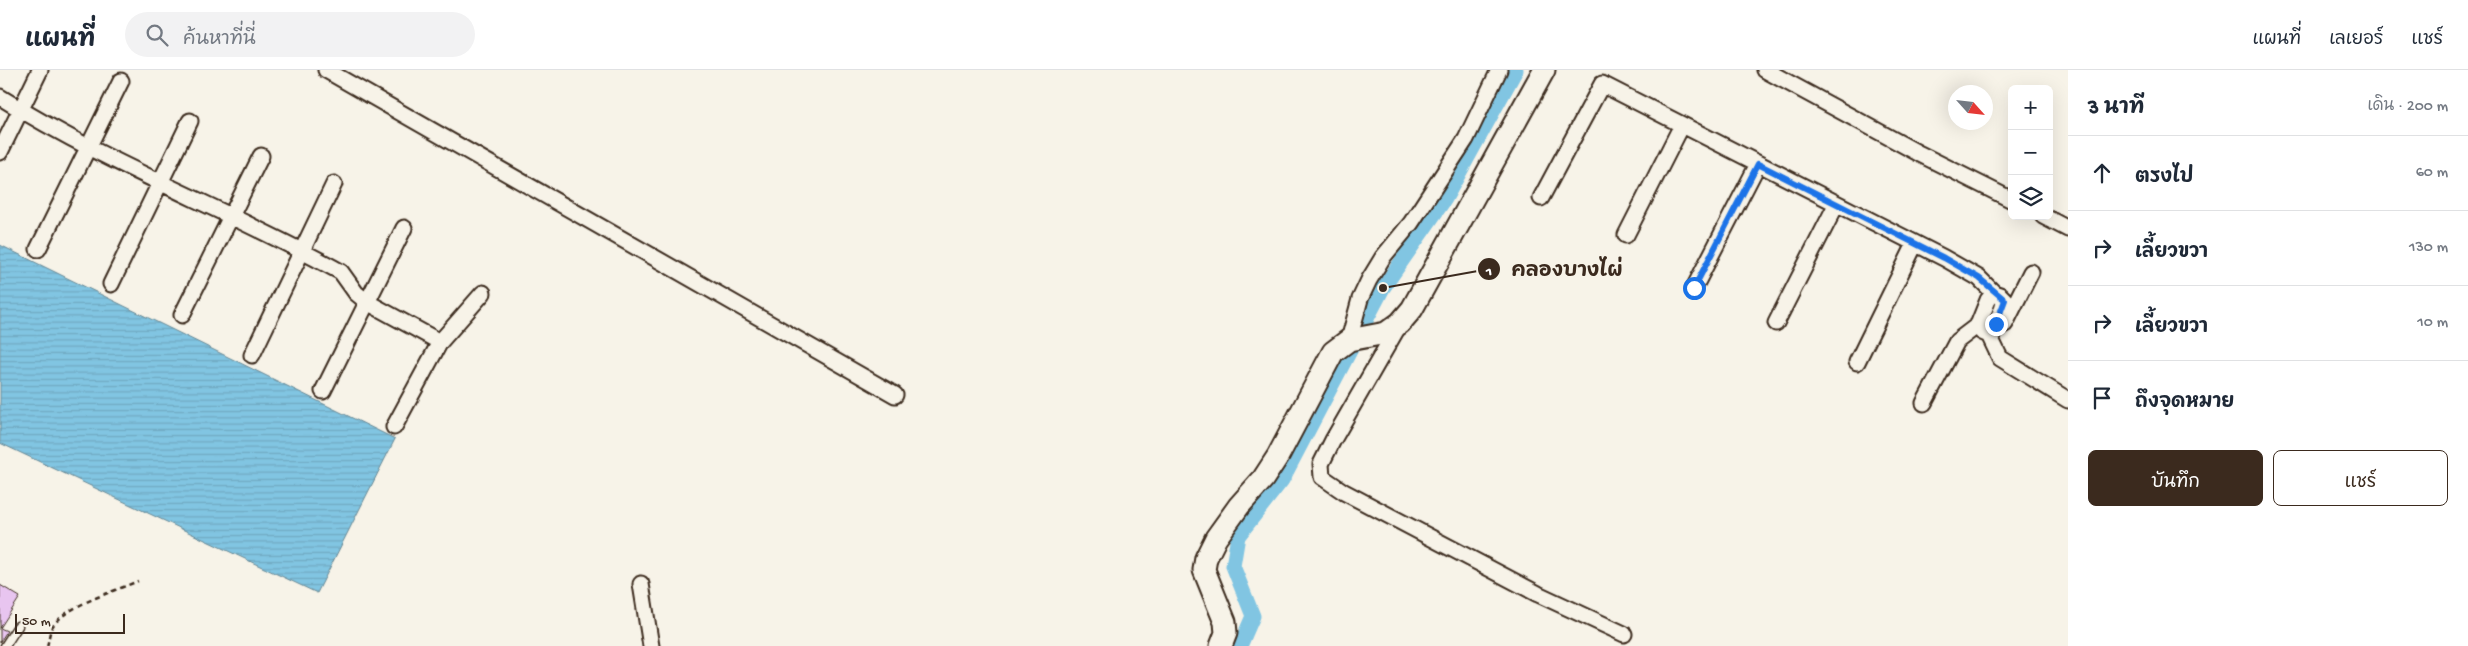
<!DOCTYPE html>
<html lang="th">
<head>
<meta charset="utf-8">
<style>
	body { margin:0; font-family:"Gochi Hand","Playpen Sans Thai",sans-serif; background:#f2f2f3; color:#1f2937 }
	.controls { position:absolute; right:15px; top:15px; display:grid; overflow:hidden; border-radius:8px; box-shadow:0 5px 20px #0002 }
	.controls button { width:45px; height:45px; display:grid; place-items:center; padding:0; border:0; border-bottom:1px solid #e0e1e3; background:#fff; color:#1f2937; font:25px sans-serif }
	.compass { position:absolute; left:1948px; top:15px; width:45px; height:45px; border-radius:50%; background:#fff; box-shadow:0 5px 20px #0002; rotate:117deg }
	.scale { position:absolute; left:15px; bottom:12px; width:110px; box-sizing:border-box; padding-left:5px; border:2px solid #3b2a1e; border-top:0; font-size:14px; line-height:18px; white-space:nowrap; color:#3b2a1e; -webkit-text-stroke:4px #f7f3e8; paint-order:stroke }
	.stop { position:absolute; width:15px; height:15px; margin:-11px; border:4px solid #1a73e8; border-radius:50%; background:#fff }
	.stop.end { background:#1a73e8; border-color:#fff; box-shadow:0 1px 5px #0008 }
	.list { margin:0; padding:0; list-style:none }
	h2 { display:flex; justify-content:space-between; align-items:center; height:65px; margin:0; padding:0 20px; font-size:21px }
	h2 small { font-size:16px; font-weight:400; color:#747a83 }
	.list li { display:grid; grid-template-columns:32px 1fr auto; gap:15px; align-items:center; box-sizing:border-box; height:75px; padding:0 20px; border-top:1px solid #e0e1e3 }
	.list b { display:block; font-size:19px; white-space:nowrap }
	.list em { font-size:16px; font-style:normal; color:#747a83 }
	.actions { display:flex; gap:10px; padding:15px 20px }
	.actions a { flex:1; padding:11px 0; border:1px solid #3b2a1e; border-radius:8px; text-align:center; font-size:18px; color:#3b2a1e }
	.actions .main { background:#3b2a1e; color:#fff }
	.icon { flex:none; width:28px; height:28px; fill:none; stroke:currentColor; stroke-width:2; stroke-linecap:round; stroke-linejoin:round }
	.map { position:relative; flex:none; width:2068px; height:576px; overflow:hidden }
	header { display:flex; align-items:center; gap:30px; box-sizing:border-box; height:70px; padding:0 25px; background:#fff; border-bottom:1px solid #e0e1e3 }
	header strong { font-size:24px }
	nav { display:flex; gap:28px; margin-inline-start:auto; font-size:18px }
	.search { width:350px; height:45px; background:#f2f2f3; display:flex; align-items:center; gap:12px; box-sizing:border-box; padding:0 18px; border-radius:28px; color:#747a83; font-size:19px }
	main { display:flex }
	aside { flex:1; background:#fff }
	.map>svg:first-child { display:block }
	.water { fill:url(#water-rules); stroke:#658794 }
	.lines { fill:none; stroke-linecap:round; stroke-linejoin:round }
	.canal { stroke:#81c5e2; stroke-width:15 }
	.building { fill:#e8c5f0; stroke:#3b2a1e }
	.lane-casing { stroke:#3b2a1e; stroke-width:11 }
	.street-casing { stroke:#3b2a1e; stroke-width:19 }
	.secondary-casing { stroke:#3b2a1e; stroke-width:25 }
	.path { stroke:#3b2a1e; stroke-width:2.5; stroke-dasharray:5 4; stroke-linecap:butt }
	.lane { stroke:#f7f3e8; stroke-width:8 }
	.street { stroke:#f7f3e8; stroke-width:15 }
	.secondary { stroke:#f7f3e8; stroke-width:21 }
	.route { stroke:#1a73e8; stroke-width:6 }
	.leader { fill:none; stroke:#3b2a1e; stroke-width:2 }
	.callout-dot { fill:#3b2a1e; stroke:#f7f3e8; stroke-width:2 }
	.mark-label { font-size:15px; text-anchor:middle; font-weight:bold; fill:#fff }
	.callout-label { font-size:20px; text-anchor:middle; font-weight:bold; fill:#3b2a1e; stroke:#f7f3e8; stroke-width:4.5; stroke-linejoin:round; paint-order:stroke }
</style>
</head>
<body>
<header>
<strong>แผนที่</strong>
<div class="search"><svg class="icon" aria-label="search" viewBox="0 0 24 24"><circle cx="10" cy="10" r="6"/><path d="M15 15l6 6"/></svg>ค้นหาที่นี่</div>
<nav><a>แผนที่</a><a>เลเยอร์</a><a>แชร์</a></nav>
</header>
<main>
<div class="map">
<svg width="2068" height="576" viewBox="0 0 2068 576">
	<defs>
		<pattern id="water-rules" width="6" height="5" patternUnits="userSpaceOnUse" patternTransform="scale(1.25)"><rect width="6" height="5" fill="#81c5e2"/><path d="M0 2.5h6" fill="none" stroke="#70a9c1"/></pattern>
	</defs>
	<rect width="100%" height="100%" fill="#f7f3e8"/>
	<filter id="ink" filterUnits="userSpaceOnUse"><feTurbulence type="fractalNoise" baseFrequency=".02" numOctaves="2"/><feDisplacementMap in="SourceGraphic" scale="10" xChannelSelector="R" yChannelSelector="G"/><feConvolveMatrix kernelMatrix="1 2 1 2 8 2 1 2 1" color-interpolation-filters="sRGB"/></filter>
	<g filter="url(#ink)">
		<!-- water -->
		<path class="water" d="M0 175 395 369 317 523 0 373Z"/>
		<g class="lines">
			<!-- canal -->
			<path class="canal" d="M1240 576 1253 546 1233 496 1238 466 1282 410 1383 218 1445 129 1516 0"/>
		</g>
		<!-- building -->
		<path class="building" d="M0 515 20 527 0 558 7 561 0 572Z"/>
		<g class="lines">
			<!-- lane casing -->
			<g class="lane-casing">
				<path id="lane" d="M5 576 18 556"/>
			</g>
			<!-- street casing -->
			<g class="street-casing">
				<path id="street" d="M326 0 895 325
					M1765 0 1920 84 2012 130
					M0 27C108 95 229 140 341 202L356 223 367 232 440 272
					M0 82 40 0
					M1541 128 1602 14 1944 188 1979 208 1994 223
					M2043 146 2068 159
					M1626 165 1682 55
					M38 179 121 11
					M111 214 190 51
					M1694 218 1758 94
					M182 245 261 86
					M1776 253 1836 135
					M2005 254 2031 202
					M1398 257 1333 370 1321 394 1322 407 1344 422 1538 524 1624 564
					M1989 265 2002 240 2005 230 2000 225 1994 223 1988 230 1978 255 1982 262 1989 265 2000 288 2068 330
					M1349 270 1360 229 1369 210 1383 187 1411 153 1466 69 1499 0
					M252 285 334 114
					M1857 292 1915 174
					M323 321 404 158
					M1924 333 1957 271 1978 255
					M394 357 440 272 483 223
					M641 514 651 576"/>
			</g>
			<!-- secondary casing -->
			<g class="secondary-casing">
				<path id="secondary" d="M1221 576 1226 563 1225 552 1204 500 1206 488 1216 468 1239 436 1263 409 1278 386 1333 282 1349 270 1386 263 1400 253 1412 239 1544 0"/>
			</g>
			<!-- path -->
			<path class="path" d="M47 576C49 570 49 563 52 557 67 535 113 522 138 511"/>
			<!-- lane -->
			<use href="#lane" class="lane"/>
			<!-- street -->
			<use href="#street" class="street"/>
			<!-- secondary -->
			<use href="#secondary" class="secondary"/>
		</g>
	</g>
	<g class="lines" filter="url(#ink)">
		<!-- route -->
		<path class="route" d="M1694 218 1758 94 1944 188 1979 208 2005 230 1996 254"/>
	</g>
	<!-- callouts -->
	<path class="leader" d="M1383 218L1489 199"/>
	<g class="callout-dot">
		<circle cx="1383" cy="218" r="5"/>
		<circle cx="1489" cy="199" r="12"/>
	</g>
	<g class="mark-label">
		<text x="1489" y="205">1</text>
	</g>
	<g class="callout-label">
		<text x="1567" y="206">คลองบางไผ่</text>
	</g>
</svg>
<div class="controls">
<button>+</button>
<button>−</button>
<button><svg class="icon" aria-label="layers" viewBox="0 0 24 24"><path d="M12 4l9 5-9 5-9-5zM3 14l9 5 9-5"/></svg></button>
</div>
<svg class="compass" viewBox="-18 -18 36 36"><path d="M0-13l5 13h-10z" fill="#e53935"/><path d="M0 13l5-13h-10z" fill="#747a83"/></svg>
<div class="scale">50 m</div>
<div class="stop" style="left:1694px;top:218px"></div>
<div class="stop end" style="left:1996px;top:254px"></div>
</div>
<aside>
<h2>3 นาที<small>เดิน · 200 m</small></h2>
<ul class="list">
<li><svg class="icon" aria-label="ahead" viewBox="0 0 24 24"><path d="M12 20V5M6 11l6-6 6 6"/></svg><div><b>ตรงไป</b></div><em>60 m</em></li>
<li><svg class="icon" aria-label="right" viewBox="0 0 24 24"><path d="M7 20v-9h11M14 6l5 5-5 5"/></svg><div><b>เลี้ยวขวา</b></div><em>130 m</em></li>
<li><svg class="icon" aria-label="right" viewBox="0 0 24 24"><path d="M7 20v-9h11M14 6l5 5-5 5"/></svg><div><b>เลี้ยวขวา</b></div><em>10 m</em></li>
<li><svg class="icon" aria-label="arrive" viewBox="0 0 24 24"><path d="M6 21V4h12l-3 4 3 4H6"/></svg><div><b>ถึงจุดหมาย</b></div></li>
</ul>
<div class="actions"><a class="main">บันทึก</a><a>แชร์</a></div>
</aside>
</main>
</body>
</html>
